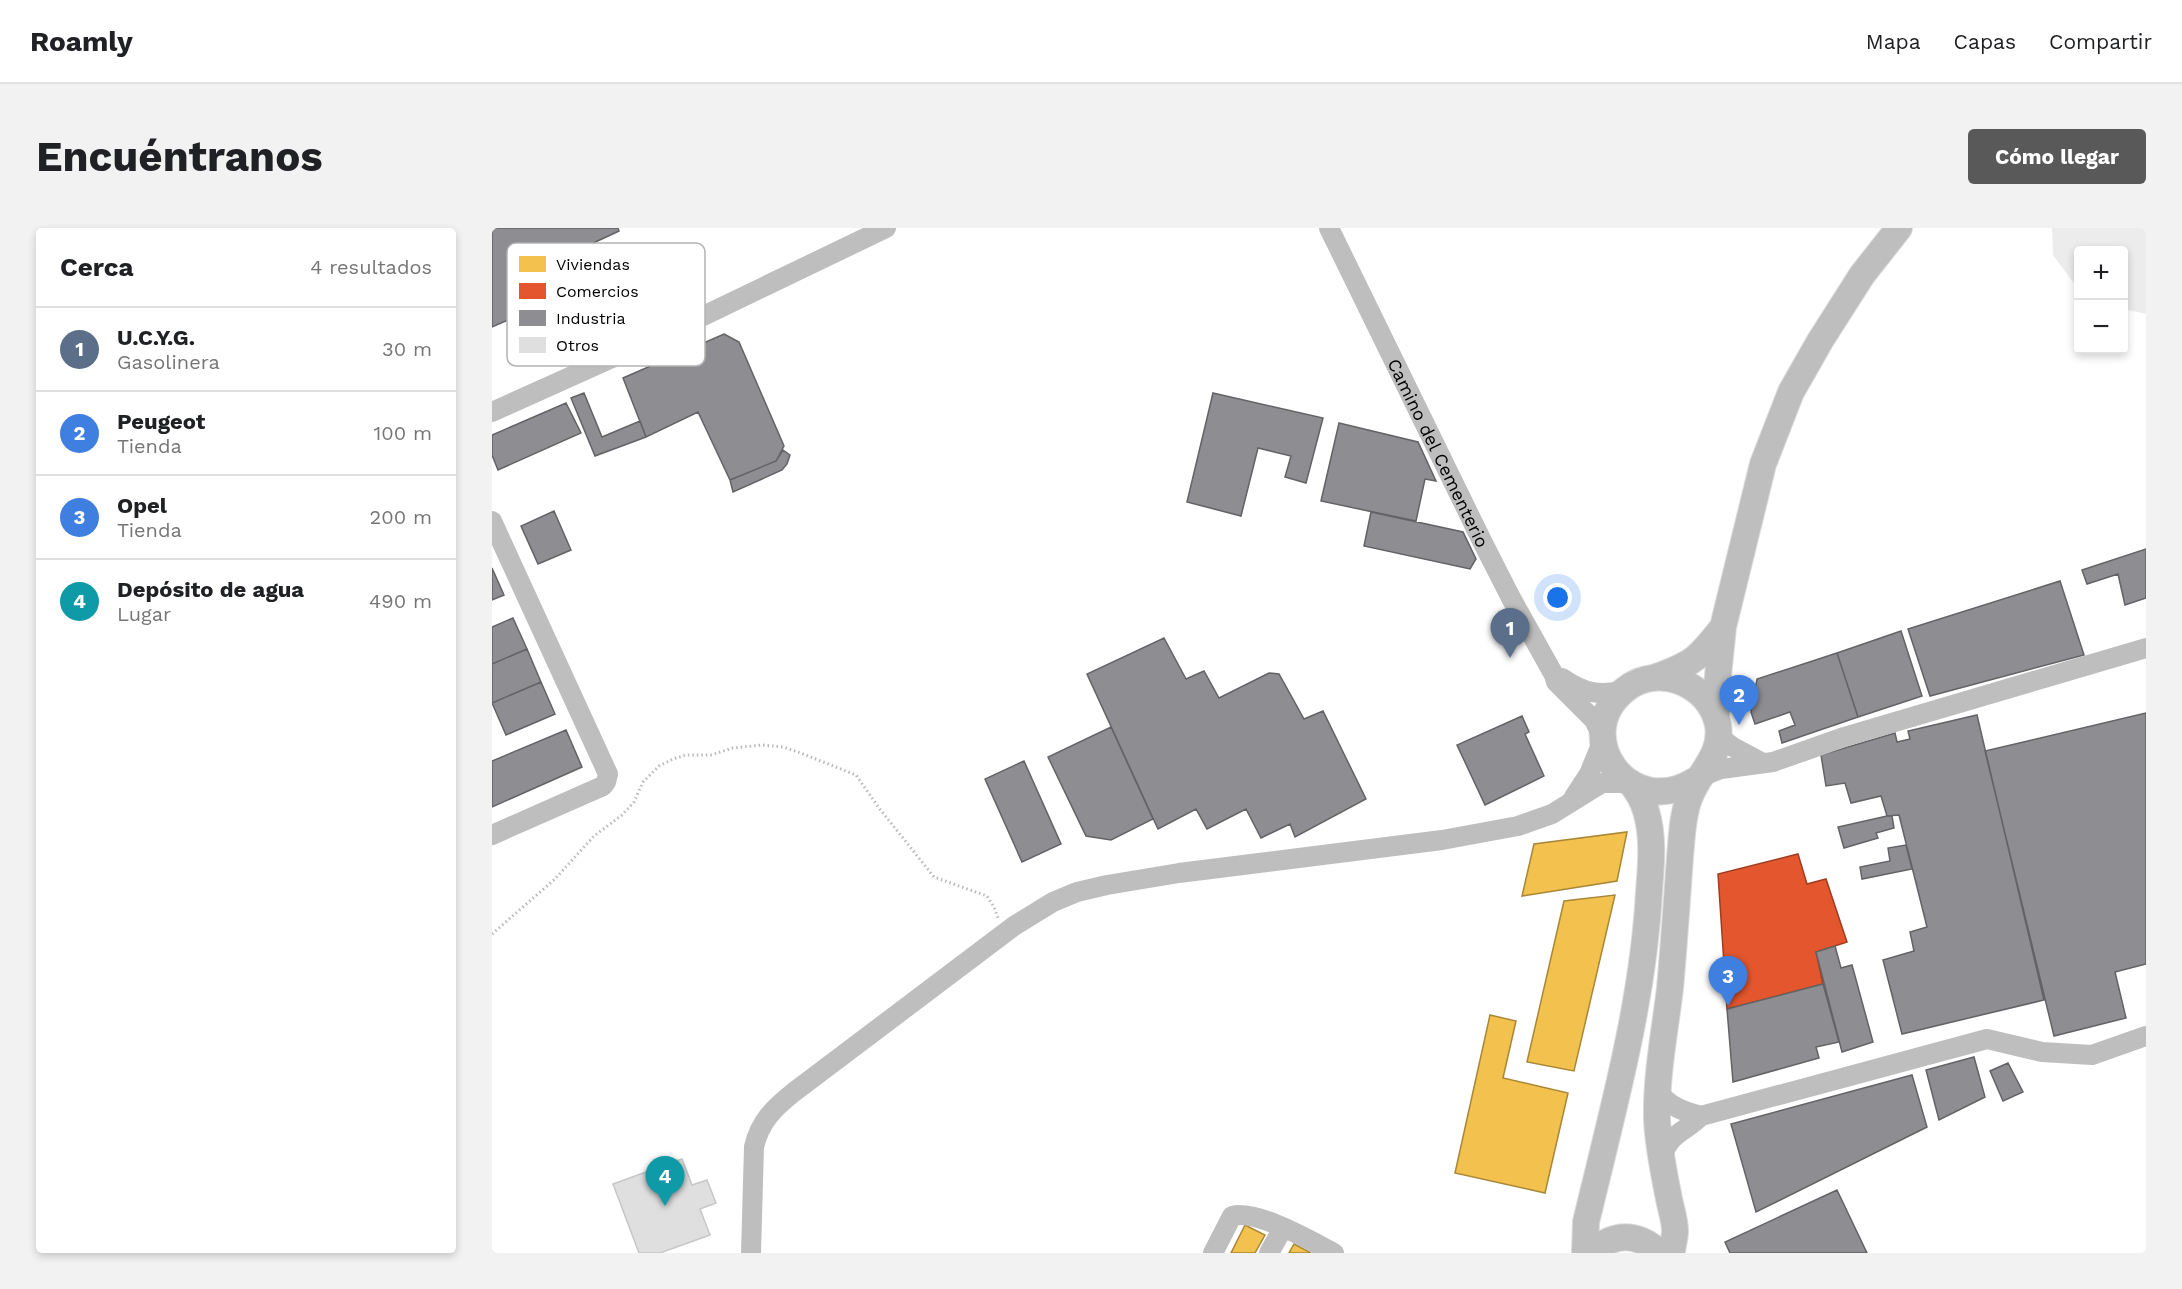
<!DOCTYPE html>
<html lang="es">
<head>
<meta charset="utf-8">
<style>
	body { margin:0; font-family:"Work Sans",sans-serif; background:#f2f2f2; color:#202124 }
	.controls { position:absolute; right:18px; top:18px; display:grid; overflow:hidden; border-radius:6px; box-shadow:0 3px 9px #0003 }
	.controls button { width:54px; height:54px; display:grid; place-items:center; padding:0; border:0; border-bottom:2px solid #e0e0e0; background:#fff; color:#202124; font:30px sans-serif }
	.you { position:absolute; left:1066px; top:370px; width:21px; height:21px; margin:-15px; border:4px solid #fff; border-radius:50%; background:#1a73e8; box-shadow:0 0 0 9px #1a73e833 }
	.badge { display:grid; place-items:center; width:39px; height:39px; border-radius:50%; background:#595959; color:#fff; font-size:20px; font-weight:700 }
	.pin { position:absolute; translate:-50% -50px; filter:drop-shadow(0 2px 3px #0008) }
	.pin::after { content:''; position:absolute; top:32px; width:21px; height:18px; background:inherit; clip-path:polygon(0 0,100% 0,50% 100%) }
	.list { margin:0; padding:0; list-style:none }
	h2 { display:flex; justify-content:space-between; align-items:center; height:78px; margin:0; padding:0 24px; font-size:26px }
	h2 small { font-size:20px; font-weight:400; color:#757577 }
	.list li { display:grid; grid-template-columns:39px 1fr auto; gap:18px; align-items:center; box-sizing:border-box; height:84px; padding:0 24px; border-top:2px solid #e0e0e0 }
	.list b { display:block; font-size:22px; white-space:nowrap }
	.list p { margin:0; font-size:20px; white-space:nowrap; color:#757577 }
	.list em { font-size:20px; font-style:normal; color:#757577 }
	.map { position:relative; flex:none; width:1654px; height:1025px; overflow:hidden; border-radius:6px }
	header { display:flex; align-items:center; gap:36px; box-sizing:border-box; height:84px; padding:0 30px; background:#fff; border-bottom:2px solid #e0e0e0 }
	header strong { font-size:28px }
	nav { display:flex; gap:33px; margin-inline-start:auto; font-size:21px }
	.intro { display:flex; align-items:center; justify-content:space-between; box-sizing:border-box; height:144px; padding:0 36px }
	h1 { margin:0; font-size:42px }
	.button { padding:15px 27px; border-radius:6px; background:#595959; color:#fff; font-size:21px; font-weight:700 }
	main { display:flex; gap:36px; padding:0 36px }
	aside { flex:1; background:#fff; border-radius:6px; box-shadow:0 3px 9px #0003 }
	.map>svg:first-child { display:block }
	.green { fill:#ececec }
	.homes { fill:#f2c14e; stroke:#a98737; stroke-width:1.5 }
	.shops { fill:#e4572e; stroke:#a03d20; stroke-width:1.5 }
	.industry { fill:#8d8d92; stroke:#636366; stroke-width:1.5 }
	.building { fill:#dfdfdf; stroke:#c7c7c7; stroke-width:1.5 }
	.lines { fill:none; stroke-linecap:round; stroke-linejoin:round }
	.major-casing { stroke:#dbdbdb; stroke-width:28 }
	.path { stroke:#b9b9b9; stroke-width:3; stroke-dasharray:1.5 3; stroke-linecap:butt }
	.minor { stroke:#bebebe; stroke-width:20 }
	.major { stroke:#bebebe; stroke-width:26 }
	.labels { text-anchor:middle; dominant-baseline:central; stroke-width:6; stroke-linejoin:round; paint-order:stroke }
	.street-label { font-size:18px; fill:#000; stroke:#fff }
	.key { fill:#fff; stroke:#b2b2b2; stroke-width:1.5 }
	.key-label { font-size:16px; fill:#000 }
</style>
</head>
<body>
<header>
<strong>Roamly</strong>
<nav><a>Mapa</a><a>Capas</a><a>Compartir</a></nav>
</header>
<div class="intro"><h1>Encuéntranos</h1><a class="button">Cómo llegar</a></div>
<main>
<aside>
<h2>Cerca<small>4 resultados</small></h2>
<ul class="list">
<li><span class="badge" style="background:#5c6f8a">1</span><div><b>U.C.Y.G.</b><p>Gasolinera</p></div><em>30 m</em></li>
<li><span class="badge" style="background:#3f7fe0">2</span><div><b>Peugeot</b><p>Tienda</p></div><em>100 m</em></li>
<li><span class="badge" style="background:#3f7fe0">3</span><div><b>Opel</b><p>Tienda</p></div><em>200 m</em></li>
<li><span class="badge" style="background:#0f9aa8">4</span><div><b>Depósito de agua</b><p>Lugar</p></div><em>490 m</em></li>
</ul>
</aside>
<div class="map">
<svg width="1654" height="1025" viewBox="0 0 1654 1025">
	<rect width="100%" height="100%" fill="#fff"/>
	<!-- green -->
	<path class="green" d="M1560 0H1654V86L1632 81V22H1586V61L1561 27Z"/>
	<!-- homes -->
	<path class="homes" d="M1135 604 1125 653 1030 668 1042 616Z
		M1123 667 1082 843 1035 834 1072 673Z
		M998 787 1024 793 1011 850 1076 865 1053 965 963 945Z
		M753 997 773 1007 763 1025H739Z
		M802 1016 819 1025H797Z"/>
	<!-- shops -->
	<path class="shops" d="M1306 626 1315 656 1334 651 1355 714 1324 724 1331 756 1235 781 1226 646Z"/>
	<!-- industry -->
	<path class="industry" d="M0 0H126L127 3 97 17 110 51 0 99Z
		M232 106 247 114 292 218 284 233 238 252 206 184 154 209 131 150Z
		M92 165 110 209 148 193 154 209 103 228 79 170Z
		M721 165 831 190 814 255 793 249 799 228 766 220 749 288 695 274Z
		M74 175 89 205 6 242 0 227V207Z
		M847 195 926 214 944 253 933 251 924 293 829 273Z
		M291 222 298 227 295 236 290 242 241 264 238 252 284 233Z
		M62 283 79 322 46 336 29 298Z
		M879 284 971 304 984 331 978 341 872 318Z
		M1654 321V370L1633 377 1626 346 1595 356 1590 342Z
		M0 340 12 367 0 372Z
		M1568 353 1592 427 1438 468 1416 401Z
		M21 390 35 421 0 436V399Z
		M1409 403 1430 468 1366 489 1345 425Z
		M672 410 694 451 712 443 727 470 777 445 787 446 812 491 831 483 874 571 803 609 798 596 769 610 754 581 715 601 704 581 666 601 595 446Z
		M35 421 49 454 0 475V436Z
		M1345 425 1366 489 1290 515 1287 503 1303 497 1298 484 1263 496 1259 484 1265 451Z
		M49 454 63 486 14 507 0 475Z
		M1654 485V736L1623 744 1634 790 1562 808 1493 523Z
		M1485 487 1552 772 1410 806 1391 732 1422 723 1418 704 1435 699 1407 587 1395 588 1389 568 1359 575 1353 555 1334 558 1329 527 1403 505 1405 514 1418 511 1416 503Z
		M1030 488 1037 504 1033 506 1052 548 993 577 965 517Z
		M619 499 661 591 619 612 594 608 556 529Z
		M74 502 90 539 0 579V533Z
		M532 533 569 616 530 634 493 551Z
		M1395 588H1400L1402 600 1384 605 1386 610 1352 620 1346 599Z
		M1414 617 1420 641 1370 651 1368 639 1398 633 1396 620Z
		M1343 718 1349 740 1360 737 1381 814 1350 824 1324 724Z
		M1331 756 1347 814 1324 819 1327 830 1241 854 1235 781Z
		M1482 829 1493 869 1447 892 1434 842Z
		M1516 835 1531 864 1511 873 1498 843Z
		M1420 847 1435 899 1264 984 1239 896Z
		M1345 962 1375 1025H1238L1233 1014Z"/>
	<!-- building -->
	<path class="building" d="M190 931 200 957 215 952 224 975 208 981 218 1007 168 1025H147L121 956Z"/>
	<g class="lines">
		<!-- major casing -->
		<g class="major-casing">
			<path id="major" d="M1164 449C1201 436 1207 430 1231 399
				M1224 489V467L1231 399 1271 236 1299 164 1328 113 1370 47 1407 0
				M1093 1025 1094 994C1120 885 1151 776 1157 664 1159 638 1162 609 1154 583 1151 572 1146 564 1139 555
				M1099 1025C1122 1004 1145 1004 1168 1025
				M1180 1025C1180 1018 1183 1010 1183 1003 1183 993 1179 981 1177 971 1172 945 1166 918 1165 891 1164 847 1173 803 1178 760 1182 716 1185 672 1188 629 1190 609 1190 589 1197 571 1206 544 1231 528 1226 497 1218 456 1167 435 1134 461 1076 505 1136 595 1204 552"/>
		</g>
		<!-- path -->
		<path class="path" d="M0 706 63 651 102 608 130 587 142 574 151 554 167 538 181 531 194 527H219L241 520 270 517 291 519 306 524 364 547 387 580 442 649 495 668 502 679 506 690"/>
		<!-- minor -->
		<g class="minor">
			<path id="s1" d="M837 0 990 313 1019 370 1062 447 1064 454 1102 492 1111 510"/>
			<path d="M0 184 178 104 394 0"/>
			<path d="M0 293 116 546 114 554 111 558 0 607"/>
			<path d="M1070 450C1091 465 1109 469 1134 461"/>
			<path d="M1226 508 1241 519 1271 535"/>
			<path d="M1206 550 1229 541 1281 534 1352 509 1654 420"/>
			<path d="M1082 569 1097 546 1111 512"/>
			<path d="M1166 864C1179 879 1190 883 1209 888"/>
			<path d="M1170 929C1179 903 1194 904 1209 888L1495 811 1550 824 1600 827 1654 808"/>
			<path d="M259 1025 262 919C268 893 282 880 302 864L522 698 561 674 585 664 615 657 687 645 950 612 1026 598 1060 586 1110 555H1138"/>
			<path d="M721 1025 740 988C764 981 819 1013 842 1025"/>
			<path d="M777 1025 791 1000"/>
		</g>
		<!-- major -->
		<use href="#major" class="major"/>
	</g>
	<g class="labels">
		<!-- street labels -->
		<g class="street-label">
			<text stroke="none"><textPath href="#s1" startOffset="250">Camino del Cementerio</textPath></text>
		</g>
	</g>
	<!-- legend -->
	<rect x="15" y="15" width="198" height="123" rx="9" class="key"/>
	<rect x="27" y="28" width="27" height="16" fill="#f2c14e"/>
	<rect x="27" y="55" width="27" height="16" fill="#e4572e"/>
	<rect x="27" y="82" width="27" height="16" fill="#8d8d92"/>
	<rect x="27" y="109" width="27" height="16" fill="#dfdfdf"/>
	<g class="key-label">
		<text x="64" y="42">Viviendas</text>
		<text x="64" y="69">Comercios</text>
		<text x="64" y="96">Industria</text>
		<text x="64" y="123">Otros</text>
	</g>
</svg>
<div class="controls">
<button>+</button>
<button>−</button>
</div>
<div class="you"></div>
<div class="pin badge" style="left:1018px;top:430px;background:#5c6f8a">1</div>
<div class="pin badge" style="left:1247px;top:497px;background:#3f7fe0">2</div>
<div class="pin badge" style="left:1236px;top:778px;background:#3f7fe0">3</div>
<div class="pin badge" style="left:173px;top:978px;background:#0f9aa8">4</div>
</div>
</main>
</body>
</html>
